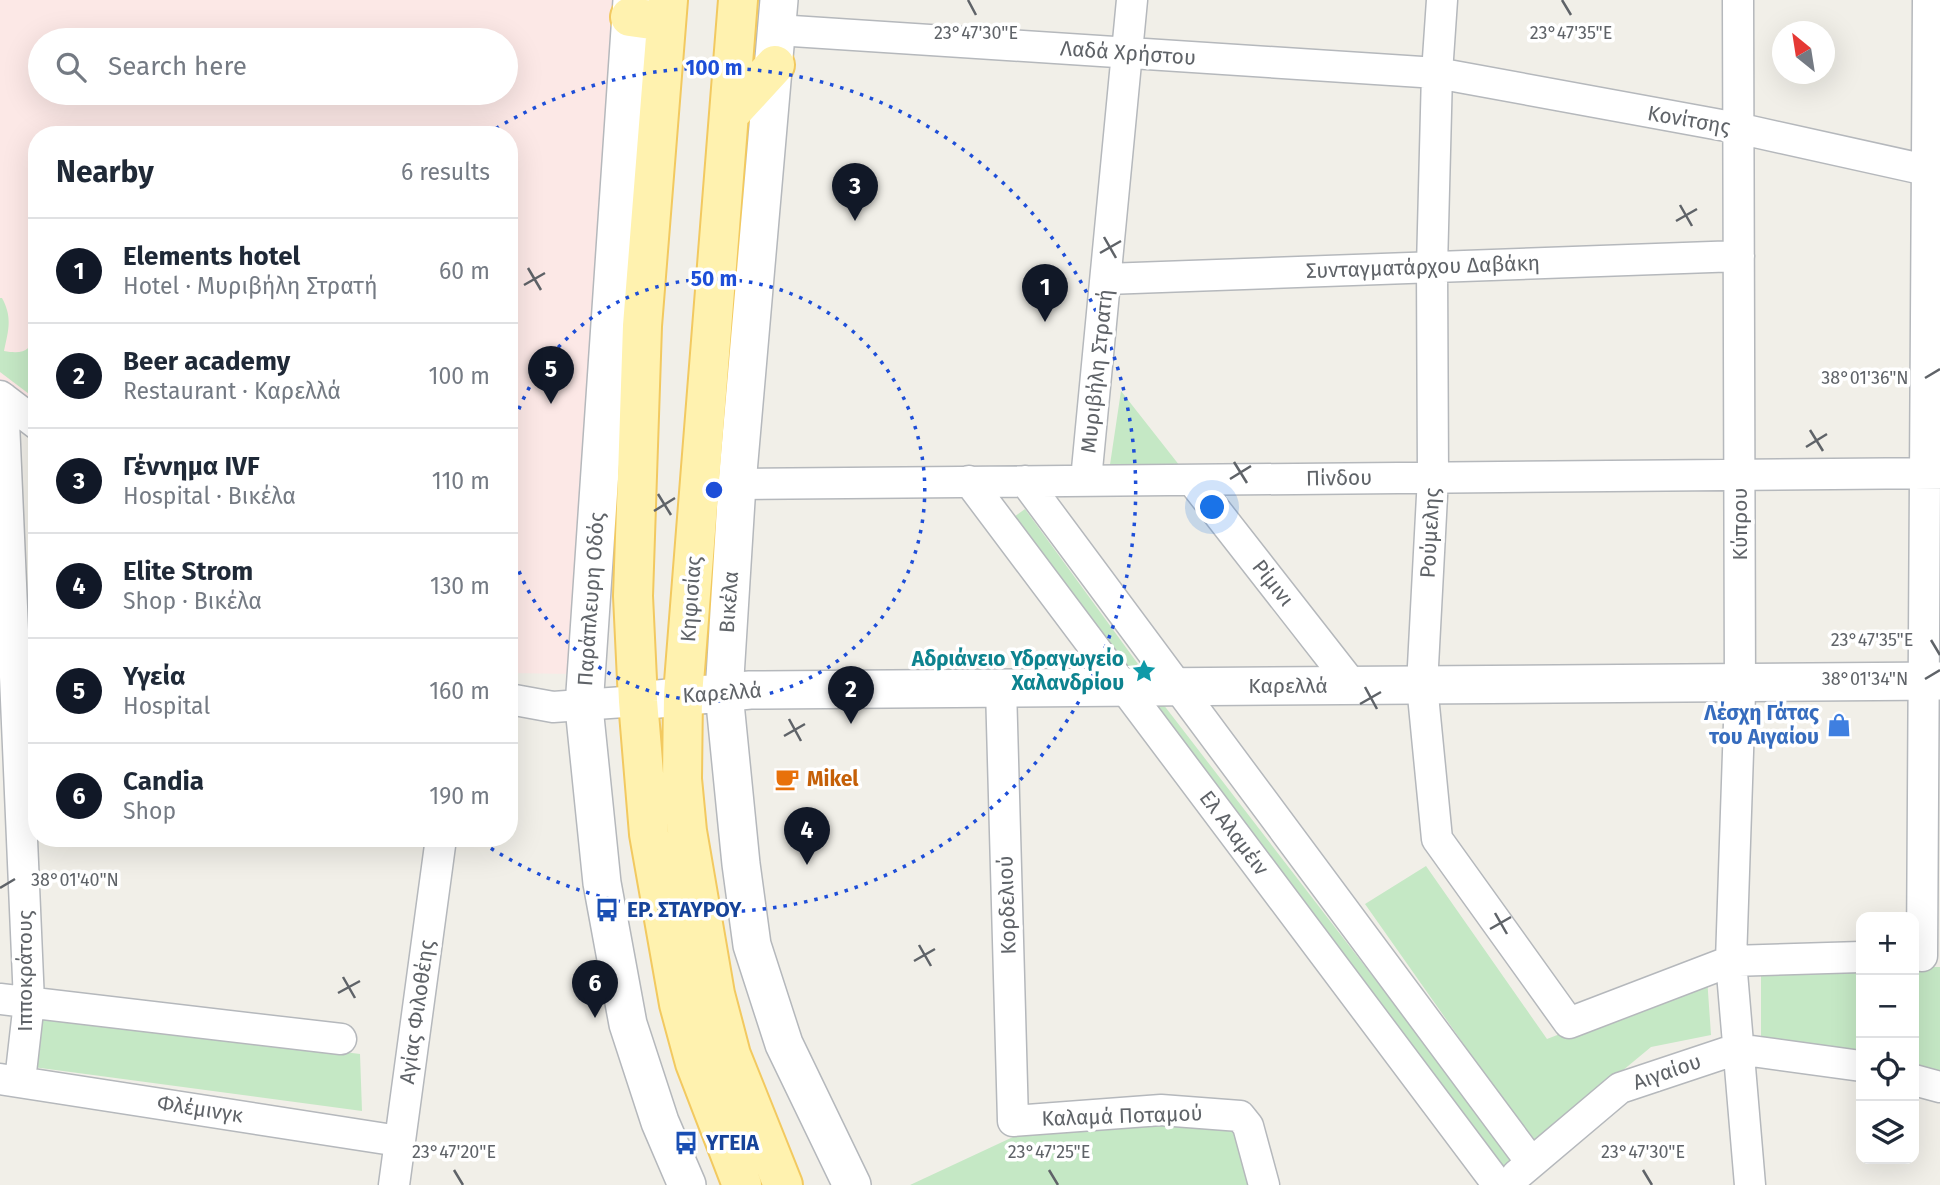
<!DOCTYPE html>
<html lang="en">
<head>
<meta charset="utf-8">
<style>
	body { margin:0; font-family:"Fira Sans",sans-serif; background:#f6f6f7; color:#1f2937 }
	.controls { position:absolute; right:21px; bottom:21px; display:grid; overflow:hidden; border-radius:14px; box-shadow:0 7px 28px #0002 }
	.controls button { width:63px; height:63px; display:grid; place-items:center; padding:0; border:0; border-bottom:2px solid #e0e1e3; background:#fff; color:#1f2937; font:35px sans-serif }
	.compass { position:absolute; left:1772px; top:21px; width:63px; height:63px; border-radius:50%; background:#fff; box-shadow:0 7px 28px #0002; rotate:330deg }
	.you { position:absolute; left:1213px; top:508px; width:24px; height:24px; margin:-18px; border:5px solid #fff; border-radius:50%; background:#1a73e8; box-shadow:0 0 0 10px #1a73e833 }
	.badge { display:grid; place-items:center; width:46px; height:46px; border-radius:50%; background:#111827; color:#fff; font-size:23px; font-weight:700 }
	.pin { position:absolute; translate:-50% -58px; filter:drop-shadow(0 2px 4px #0008) }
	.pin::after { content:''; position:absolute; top:37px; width:24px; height:21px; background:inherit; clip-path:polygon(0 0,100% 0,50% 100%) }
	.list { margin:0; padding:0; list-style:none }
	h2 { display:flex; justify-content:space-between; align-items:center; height:91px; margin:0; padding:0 28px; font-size:30px }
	h2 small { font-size:23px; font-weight:400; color:#747a83 }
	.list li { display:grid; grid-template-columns:46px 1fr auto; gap:21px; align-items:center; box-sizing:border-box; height:105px; padding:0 28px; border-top:2px solid #e0e1e3 }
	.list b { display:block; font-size:26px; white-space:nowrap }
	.list p { margin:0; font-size:23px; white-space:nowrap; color:#747a83 }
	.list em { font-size:23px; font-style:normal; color:#747a83 }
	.icon { flex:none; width:38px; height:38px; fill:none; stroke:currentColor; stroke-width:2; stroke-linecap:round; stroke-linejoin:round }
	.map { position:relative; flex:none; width:1940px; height:1185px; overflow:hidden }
	.search { position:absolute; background:#fff; box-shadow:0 7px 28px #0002; left:28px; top:28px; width:490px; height:77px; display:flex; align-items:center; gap:18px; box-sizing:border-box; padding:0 24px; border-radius:38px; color:#747a83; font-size:26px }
	.panel { position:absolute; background:#fff; box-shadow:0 7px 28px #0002; left:28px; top:126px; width:490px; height:721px; border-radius:28px }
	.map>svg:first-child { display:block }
	.medical { fill:#fce8e6; fill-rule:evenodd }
	.green { fill:#c5e8c5 }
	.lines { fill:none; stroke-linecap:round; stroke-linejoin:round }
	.minor-casing { stroke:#b5b8bc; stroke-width:33 }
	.tertiary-casing { stroke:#b5b8bc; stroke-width:40 }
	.primary-casing { stroke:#f2c960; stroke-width:42 }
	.minor { stroke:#fff; stroke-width:30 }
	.tertiary { stroke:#fff; stroke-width:37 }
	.primary { stroke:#fff2af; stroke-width:38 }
	.ticks { fill:none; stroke:#5f6368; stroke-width:2.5 }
	.ring { fill:none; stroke:#1d4ed8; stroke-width:3.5; stroke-dasharray:3.5 7 }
	.labels { text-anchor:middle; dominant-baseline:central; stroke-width:7; stroke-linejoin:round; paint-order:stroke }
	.street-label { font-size:21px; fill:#5f6368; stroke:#fff }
	.culture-label { font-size:21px; font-weight:bold; fill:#0d838f; stroke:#fff; text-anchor:end }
	.shop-label { font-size:21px; font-weight:bold; fill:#366cbe; stroke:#fff; text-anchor:end }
	.food-label { font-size:21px; font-weight:bold; fill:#c56008; stroke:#fff; text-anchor:start }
	.transit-label { font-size:21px; font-weight:bold; fill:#164399; stroke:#fff; text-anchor:start }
	.ticks-label { font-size:18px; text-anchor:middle; fill:#5f6368; stroke:#fff; stroke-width:7; stroke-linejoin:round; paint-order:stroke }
	.centre { fill:#1d4ed8; stroke:#fff; stroke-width:3.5 }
	.ring-label { font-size:21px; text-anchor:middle; font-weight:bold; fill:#1d4ed8; stroke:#fff; stroke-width:7; stroke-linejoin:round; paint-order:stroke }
</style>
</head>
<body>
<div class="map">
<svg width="1940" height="1185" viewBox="0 0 1940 1185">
	<rect width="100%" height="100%" fill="#f1efe8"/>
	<!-- medical -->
	<path class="medical" d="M0 0H621L574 674 509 673V135H37V415L0 384ZM40 40H506V93H40Z"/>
	<!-- green -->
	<path class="green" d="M0 298H2C13 318 8 331 4 351 42 358 30 332 37 309V400L0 372Z
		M1121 391 1187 475 1108 478Z
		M1025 509 1138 664 1126 673 1014 517Z
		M1143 703 1163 704 1515 1161 1502 1172Z
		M1426 866 1547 1039 1707 977 1711 1035 1651 1047 1534 1144 1365 904Z
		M1914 967H1940V1075L1914 1068Z
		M1861 969V1054L1761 1042V972Z
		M40 1013 360 1054 362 1111 33 1067Z
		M1162 1118 1234 1128 1254 1185H910L1013 1137Z"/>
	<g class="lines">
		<!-- minor casing -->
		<g class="minor-casing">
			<path id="minor" d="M1442 0 1437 73 1432 267 1433 477 1422 685 1437 839 1569 1023 1731 961 1861 957
				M1738 0 1740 693 1731 961 1750 1185
				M777 30 1437 73 1737 128 1940 173
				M1106 279 1739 256
				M0 396 37 424
				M3 398 29 1002 20 1081
				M1086 480 1132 0
				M1192 480 1353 686
				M969 481 1498 1185
				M1025 481 1531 1162
				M737 484 1940 473
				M1001 688 1013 1121 1161 1110 1240 1116 1248 1126 1264 1185
				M509 699 553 707 638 701
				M1922 956 1928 0
				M0 999 341 1039
				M0 1079 399 1141
				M1914 1080 1940 1087
				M1517 1175 1620 1088 1737 1049 1861 1066
				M394 1185 441 838"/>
		</g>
		<!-- tertiary casing -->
		<g class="tertiary-casing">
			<path id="tertiary" d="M632 0 584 707 602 883 628 1024 660 1122 687 1185
				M779 0 737 484 724 693 741 864 752 945 784 1044 852 1185
				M638 701 750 690 1940 681"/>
		</g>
		<!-- primary casing -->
		<g class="primary-casing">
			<path id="primary" d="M668 0 642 326 633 596 638 701 649 834 679 1004 695 1063 742 1185
				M738 0 683 695 682 779 687 831 715 994 731 1055 783 1185
				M630 17 666 22
				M729 115 775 65"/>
		</g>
		<!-- minor -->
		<use href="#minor" class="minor"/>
		<!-- tertiary -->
		<use href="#tertiary" class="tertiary"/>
		<!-- primary -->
		<use href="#primary" class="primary"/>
	</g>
	<!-- ticks -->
	<path class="ticks" d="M968 0 976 15M1562 0 1571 15M1680 205 1692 226M1676 221 1697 209M1104 237 1116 258M1100 253 1121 241M528 268 541 290M524 285 545 273M1925 378 1940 369M1810 430 1823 451M1806 447 1827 434M1234 462 1247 483M1230 479 1251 466M658 494 671 515M654 511 675 498M1931 640 1940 655M1925 679 1940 670M1365 687 1377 709M1360 704 1381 692M789 719 801 741M784 736 805 724M0 888 15 879M1495 913 1507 934M1490 929 1511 917M919 945 931 966M914 961 935 949M343 977 355 998M338 993 360 981M454 1170 463 1185M1049 1170 1058 1185M1643 1170 1652 1185"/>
	<!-- distance rings -->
	<g class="ring">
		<path d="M509 439A211 211 0 1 1 509 541"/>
		<path d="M487 134A422 422 0 1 1 478 840"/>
	</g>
	<!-- icons -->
	<defs>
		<g id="sight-bare" transform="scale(1.89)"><path d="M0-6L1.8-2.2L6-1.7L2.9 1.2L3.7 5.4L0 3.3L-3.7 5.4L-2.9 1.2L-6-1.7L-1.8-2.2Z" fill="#0f9aa8" stroke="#fff" stroke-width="2.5" paint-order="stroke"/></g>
		<g id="shop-bare" transform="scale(1.89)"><path d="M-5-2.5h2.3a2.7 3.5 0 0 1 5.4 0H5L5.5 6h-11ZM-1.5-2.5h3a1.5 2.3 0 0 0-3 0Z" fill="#3f7fe0" stroke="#fff" stroke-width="2.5" paint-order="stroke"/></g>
		<g id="cafe-bare" transform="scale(1.89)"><path d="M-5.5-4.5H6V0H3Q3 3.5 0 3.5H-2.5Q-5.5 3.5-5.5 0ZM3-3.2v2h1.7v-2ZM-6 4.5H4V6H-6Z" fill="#e8710a" stroke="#fff" stroke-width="2.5" paint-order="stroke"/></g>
		<g id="bus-bare" transform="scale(1.89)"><path d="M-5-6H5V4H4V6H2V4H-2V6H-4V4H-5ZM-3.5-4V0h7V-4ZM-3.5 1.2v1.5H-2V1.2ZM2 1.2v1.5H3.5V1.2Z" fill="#1a4fb4" stroke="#fff" stroke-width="2.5" paint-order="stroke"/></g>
	</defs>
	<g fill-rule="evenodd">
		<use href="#sight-bare" x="1144" y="671"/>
		<use href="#shop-bare" x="1839" y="725"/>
		<use href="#cafe-bare" x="787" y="779"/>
		<use href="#bus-bare" x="607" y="910"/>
		<use href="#bus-bare" x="686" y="1143"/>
	</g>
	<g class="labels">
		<!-- street labels -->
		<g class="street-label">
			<text transform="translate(1128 53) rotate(4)">Λαδά Χρήστου</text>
			<text transform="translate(1689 120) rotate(10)">Κονίτσης</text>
			<text transform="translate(1423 267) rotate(-2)">Συνταγματάρχου Δαβάκη</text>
			<text transform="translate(1097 371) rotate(-84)">Μυριβήλη Στρατή</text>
			<text transform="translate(1339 478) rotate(-1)">Πίνδου</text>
			<text transform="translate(1740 524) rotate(-90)">Κύπρου</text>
			<text transform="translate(1430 533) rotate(-87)">Ρούμελης</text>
			<text transform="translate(1273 583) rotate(52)">Ρίμινι</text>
			<text transform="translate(591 599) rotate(-86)">Παράπλευρη Οδός</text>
			<text transform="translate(691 599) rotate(-86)">Κηφισίας</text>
			<text transform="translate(729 602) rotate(-86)">Βικέλα</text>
			<text x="1288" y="686">Καρελλά</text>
			<text transform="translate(722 693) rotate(-4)">Καρελλά</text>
			<text transform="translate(1234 833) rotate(53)">Ελ Αλαμέιν</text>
			<text transform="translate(1007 905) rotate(-92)">Κορδελιού</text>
			<text transform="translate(25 971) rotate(-90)">Ιπποκράτους</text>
			<text transform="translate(417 1012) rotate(-82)">Αγίας Φιλοθέης</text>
			<text transform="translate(1667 1072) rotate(-19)">Αιγαίου</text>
			<text transform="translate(200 1109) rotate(9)">Φλέμινγκ</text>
			<text transform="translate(1122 1116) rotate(-2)">Καλαμά Ποταμού</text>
		</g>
		<!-- culture labels -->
		<g class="culture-label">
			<text x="1124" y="659">Αδριάνειο Υδραγωγείο<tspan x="1124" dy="24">Χαλανδρίου</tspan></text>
		</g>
		<!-- shop labels -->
		<g class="shop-label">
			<text x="1819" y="713">Λέσχη Γάτας<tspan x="1819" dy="24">του Αιγαίου</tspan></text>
		</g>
		<!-- food labels -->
		<g class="food-label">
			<text x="807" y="779">Mikel</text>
		</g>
		<!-- transit labels -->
		<g class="transit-label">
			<text x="627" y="910">ΕΡ. ΣΤΑΥΡΟΥ</text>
			<text x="706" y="1143">ΥΓΕΙΑ</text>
		</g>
	</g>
	<g class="ticks-label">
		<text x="976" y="39">23°47'30"E</text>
		<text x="1571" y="39">23°47'35"E</text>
		<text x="1865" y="384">38°01'36"N</text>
		<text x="1872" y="646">23°47'35"E</text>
		<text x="1865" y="685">38°01'34"N</text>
		<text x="75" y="886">38°01'40"N</text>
		<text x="454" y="1158">23°47'20"E</text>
		<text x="1049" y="1158">23°47'25"E</text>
		<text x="1643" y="1158">23°47'30"E</text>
	</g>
	<circle cx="714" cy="490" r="10" class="centre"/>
	<g class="ring-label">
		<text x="714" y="75">100 m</text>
		<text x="714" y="286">50 m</text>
	</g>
</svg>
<div class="controls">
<button>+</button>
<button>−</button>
<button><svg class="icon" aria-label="locate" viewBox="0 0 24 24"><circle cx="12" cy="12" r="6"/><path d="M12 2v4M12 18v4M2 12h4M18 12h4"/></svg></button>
<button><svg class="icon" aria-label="layers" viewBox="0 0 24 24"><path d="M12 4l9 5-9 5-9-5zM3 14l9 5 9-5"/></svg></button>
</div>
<svg class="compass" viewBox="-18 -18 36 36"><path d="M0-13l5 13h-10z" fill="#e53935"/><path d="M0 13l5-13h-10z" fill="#747a83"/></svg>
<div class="you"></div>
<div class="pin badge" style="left:1045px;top:322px">1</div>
<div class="pin badge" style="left:851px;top:724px">2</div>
<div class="pin badge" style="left:855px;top:221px">3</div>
<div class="pin badge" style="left:807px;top:865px">4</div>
<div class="pin badge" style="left:551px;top:404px">5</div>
<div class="pin badge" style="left:595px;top:1018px">6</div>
<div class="search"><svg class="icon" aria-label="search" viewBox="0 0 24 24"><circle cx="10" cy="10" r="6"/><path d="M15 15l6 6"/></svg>Search here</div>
<section class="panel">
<h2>Nearby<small>6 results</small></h2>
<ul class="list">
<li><span class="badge">1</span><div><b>Elements hotel</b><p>Hotel · Μυριβήλη Στρατή</p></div><em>60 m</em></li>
<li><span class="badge">2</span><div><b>Beer academy</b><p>Restaurant · Καρελλά</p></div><em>100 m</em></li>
<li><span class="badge">3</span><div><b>Γέννημα IVF</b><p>Hospital · Βικέλα</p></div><em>110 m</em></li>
<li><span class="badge">4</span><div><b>Elite Strom</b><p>Shop · Βικέλα</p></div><em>130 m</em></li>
<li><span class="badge">5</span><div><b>Υγεία</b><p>Hospital</p></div><em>160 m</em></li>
<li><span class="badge">6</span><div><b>Candia</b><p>Shop</p></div><em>190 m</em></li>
</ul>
</section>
</div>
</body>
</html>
